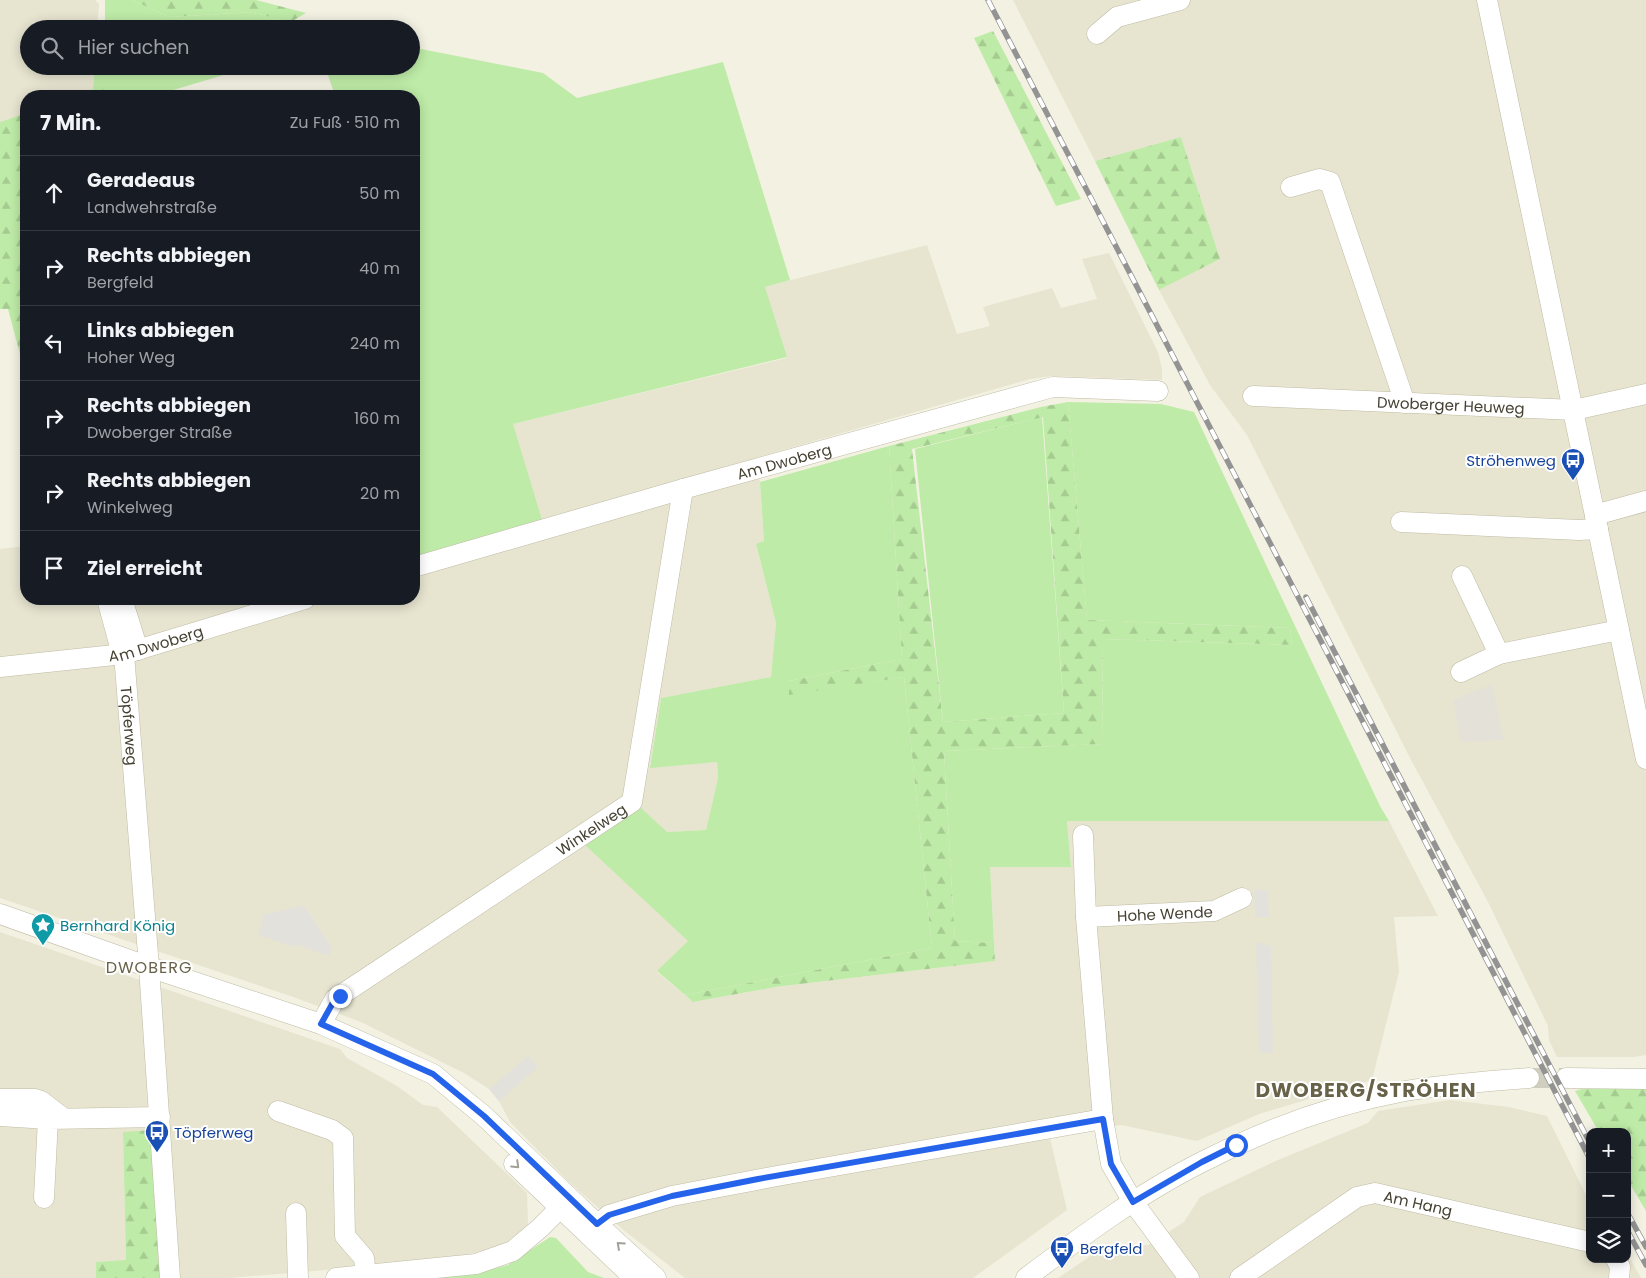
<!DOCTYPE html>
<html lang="de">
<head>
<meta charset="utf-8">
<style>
	body { margin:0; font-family:Poppins,sans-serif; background:#20242c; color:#f1f3f6 }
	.controls { position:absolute; right:15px; bottom:15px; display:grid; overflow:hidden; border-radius:10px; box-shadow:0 2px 12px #0003 }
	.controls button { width:45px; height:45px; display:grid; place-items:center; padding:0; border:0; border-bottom:1px solid #363941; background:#171b24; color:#f1f3f6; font:25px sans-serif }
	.stop { position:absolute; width:15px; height:15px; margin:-11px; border:4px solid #2563eb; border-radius:50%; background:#fff }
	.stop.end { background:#2563eb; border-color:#fff; box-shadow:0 1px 5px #0008 }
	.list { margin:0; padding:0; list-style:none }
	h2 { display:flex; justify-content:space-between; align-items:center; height:65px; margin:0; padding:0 20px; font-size:21px }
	h2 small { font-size:16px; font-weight:400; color:#9ea1a6 }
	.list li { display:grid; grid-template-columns:32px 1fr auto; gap:15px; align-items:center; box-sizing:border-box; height:75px; padding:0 20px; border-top:1px solid #363941 }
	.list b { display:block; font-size:19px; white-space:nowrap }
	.list p { margin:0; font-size:16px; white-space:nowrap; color:#9ea1a6 }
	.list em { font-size:16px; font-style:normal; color:#9ea1a6 }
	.icon { flex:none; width:28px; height:28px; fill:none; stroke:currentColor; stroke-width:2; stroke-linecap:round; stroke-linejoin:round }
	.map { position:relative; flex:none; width:1646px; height:1278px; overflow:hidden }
	.search { position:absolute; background:#171b24; box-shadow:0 2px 12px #0003; left:20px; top:20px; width:400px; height:55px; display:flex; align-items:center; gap:12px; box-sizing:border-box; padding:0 18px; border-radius:28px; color:#9ea1a6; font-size:19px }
	.panel { position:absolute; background:#171b24; box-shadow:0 2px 12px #0003; left:20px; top:90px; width:400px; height:515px; border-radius:20px }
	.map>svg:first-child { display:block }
	.residential { fill:#e7e5d0 }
	.industrial { fill:#e4e1d8 }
	.green { fill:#beeba7 }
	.forest { fill:url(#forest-firs); fill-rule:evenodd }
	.parking { fill:#e3e1db }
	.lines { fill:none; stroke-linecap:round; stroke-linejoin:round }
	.minor-tunnel { stroke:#d0cebf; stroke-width:20; stroke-dasharray:20 10; stroke-linecap:butt }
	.minor-casing { stroke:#bfbba4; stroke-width:21 }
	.minor { stroke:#fff; stroke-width:20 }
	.rail-casing { stroke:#939393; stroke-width:5.5 }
	.rail { stroke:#fff; stroke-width:4; stroke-dasharray:11; stroke-linecap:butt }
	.oneway { stroke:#a2a098 }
	.route { stroke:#2563eb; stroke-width:6 }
	.labels { text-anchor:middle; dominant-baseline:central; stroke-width:4; stroke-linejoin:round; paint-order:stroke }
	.street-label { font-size:15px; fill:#454132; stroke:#fff }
	.transit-label { font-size:15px; fill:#164399; stroke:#fff; text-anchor:start }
	.culture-label { font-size:15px; fill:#0d838f; stroke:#fff; text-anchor:start }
	.neighbourhood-label { font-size:16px; letter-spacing:1px; fill:#686249; stroke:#fff }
	.district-label { font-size:20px; font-weight:bold; letter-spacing:1px; fill:#686249; stroke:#fff }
</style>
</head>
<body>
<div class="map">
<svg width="1646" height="1278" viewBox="0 0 1646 1278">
	<defs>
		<pattern id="forest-firs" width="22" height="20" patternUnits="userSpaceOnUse" patternTransform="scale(1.25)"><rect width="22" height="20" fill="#beeba7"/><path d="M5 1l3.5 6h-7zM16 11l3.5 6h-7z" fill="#a5cb90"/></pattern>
	</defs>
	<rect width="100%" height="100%" fill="#f3f1e2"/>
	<!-- residential -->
	<path class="residential" d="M0 0H95L99 4 97 29H29V66H95L93 89 73 96H26V113L0 122Z
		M1013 0H1646V1055L1634 1057H1557L1549 1040 1548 1026 1487 900 1411 760 1247 435 1210 385 1159 290 1220 259 1181 137 1095 161Z
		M927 245 957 334 990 326 983 307 1052 288 1061 308 1097 299 1082 259 1109 253 1158 352 1162 369V380L1052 376 1030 379 755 458 760 482 764 541 756 545 776 623 771 677 661 698 650 767 717 762 718 778 706 830 667 832 688 941 657 972 693 1002 775 987 995 961 990 867H1071L1067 821H1389L1438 916 1394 917 1399 972 1372 1080 1259 1114 1197 1141 1121 1125 1050 1138 1067 1210 973 1278H685L621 1228 568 1181 510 1122 499 1101 489 1089 464 1073 361 1022 293 997 0 898V549L26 546V599H414V557L513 424 787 358 764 287Z
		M0 932 340 1049 347 1058 397 1086 423 1105 437 1107 527 1193 528 1225 503 1246 444 1260 230 1278H163L123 1132 126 1261 96 1262V1278H0Z
		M1450 1100 1509 1107 1547 1116 1590 1203V1259H1627V1253L1641 1278H1058L1108 1244 1148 1245 1184 1222 1200 1197 1278 1160 1368 1123 1378 1111Z"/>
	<!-- industrial -->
	<path class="industrial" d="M1492 684 1504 740 1461 742 1453 700Z"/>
	<!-- green -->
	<path class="green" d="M105 0H132L169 17 254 12 289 23 316 29H105Z
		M411 47 543 73 577 98 723 62 790 280 765 287 787 357 513 424 542 520 414 557V96H335L325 66H411Z
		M104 66H254L153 96H104Z
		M1068 402 1161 404 1194 412 1380 806 1389 821H1067L1071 867H990L994 943 955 941 944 751 1102 744 1103 639 1292 645 1290 628 1087 620Z
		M1042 417 1064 713 943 722 915 449Z
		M889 446 902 659 789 681V694L904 677 932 948 685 995 657 971 688 941 585 845 641 808 667 832 706 830 718 778 717 762 650 768 661 698 771 677 776 623 756 544 764 541 760 482Z
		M550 1237 556 1238 588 1272 604 1278H438L484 1271 508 1265Z"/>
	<!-- forest -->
	<path class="forest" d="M132 0H256L306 13 289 23 254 12 169 17Z
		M993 31 1081 199 1056 206 974 38Z
		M95 66H104V96H73L93 89Z
		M26 113V233L24 237 26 247V352L20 354 8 309H0V122Z
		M1181 137 1220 259 1159 290 1095 161Z
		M1068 402 1087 620 1290 628 1292 645 1103 639 1102 744 944 751 955 941 994 943 995 961 775 987 693 1002 685 995 932 948 904 677 789 695V681L902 659 889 446 1041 407ZM1043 417 1064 713 943 722 912 449Z
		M1582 1089H1646V1211L1627 1179V1132H1599L1575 1091Z
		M152 1130 163 1278H96V1262L126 1260 123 1132Z"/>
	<!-- parking -->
	<path class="parking" d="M1254 890H1268L1269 917H1255Z
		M304 905 332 948 329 956 295 944 294 947 258 935 263 919 262 915Z
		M1256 942 1271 946 1273 1053 1259 1052Z
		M528 1056 538 1067 499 1101 489 1089Z"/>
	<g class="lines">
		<!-- minor-tunnel -->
		<path class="minor-tunnel" d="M1529 1078H1566"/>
		<!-- minor casing -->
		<g class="minor-casing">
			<g id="minor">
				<path d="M1487 0 1646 759"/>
				<path d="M1097 34 1117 17 1180 0"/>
				<path d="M1291 187 1319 179 1330 182 1405 403"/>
				<path id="s1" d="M1253 396 1574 410 1646 394"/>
				<path d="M1595 515 1646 501"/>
				<path d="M1401 522 1579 530 1598 529"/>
				<path id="s2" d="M414 567 683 489 1053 387 1158 391"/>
				<path d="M1462 576 1499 654"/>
				<path d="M107 599 122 654"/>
				<path d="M122 599 138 650"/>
				<path id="s3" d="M124 654 149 967 170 1278"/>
				<path id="s4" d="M0 667 124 654 305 599"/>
				<path d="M1461 672 1499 654 1619 630"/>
				<path d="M1083 835 1086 917 1103 1119 1111 1164 1133 1202 1189 1278"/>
				<path d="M0 914 149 967 321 1024 433 1074 484 1116 597 1224 656 1278"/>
				<path id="s5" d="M1086 917 1214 911 1242 898"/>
				<path id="s6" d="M321 1024 335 999 632 802 683 489"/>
				<path d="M1566 1078 1646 1079"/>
				<path d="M0 1099H35L41 1101 63 1118"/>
				<path d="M278 1111 332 1130 343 1138 345 1236 364 1258 366 1276"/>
				<path d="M0 1116 48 1119"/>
				<path d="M514 1164 634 1278"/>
				<path d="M44 1198 48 1119 160 1117"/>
				<path d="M296 1213 298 1278"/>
				<path d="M589 1232 609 1215 672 1196 777 1176 1103 1119"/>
				<path d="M1616 1259 1620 1267 1619 1278"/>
				<path d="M336 1278 476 1264 513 1251 540 1228 568 1200"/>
				<path d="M1026 1278C1082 1236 1140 1193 1202 1162 1266 1129 1335 1104 1405 1091 1446 1084 1488 1081 1529 1078"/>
				<path id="s7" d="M1240 1278 1357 1197 1375 1193 1590 1242"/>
			</g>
		</g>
		<!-- minor -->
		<use href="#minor" class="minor"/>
		<!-- rail casing -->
		<g class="rail-casing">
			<path id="rail" d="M988 0 1590 1159
				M1306 597 1590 1143
				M1627 1212 1646 1247
				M1627 1230 1646 1265"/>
		</g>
		<!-- rail -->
		<use href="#rail" class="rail"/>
	</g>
	<!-- one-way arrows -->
	<defs><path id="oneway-chevron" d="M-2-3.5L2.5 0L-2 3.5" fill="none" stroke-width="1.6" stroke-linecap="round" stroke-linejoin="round" transform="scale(1.25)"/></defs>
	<g class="oneway">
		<use href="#oneway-chevron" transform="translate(516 1165) rotate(44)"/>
		<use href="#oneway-chevron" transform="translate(620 1245) rotate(-138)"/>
	</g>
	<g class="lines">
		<!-- route -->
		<path class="route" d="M340 996 335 999 321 1024 433 1074 484 1116 597 1224 609 1215 672 1196 758 1179 1103 1119 1111 1164 1133 1202 1202 1162 1236 1145"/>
	</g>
	<!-- icons -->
	<defs>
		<g id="bus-pin" transform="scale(1.25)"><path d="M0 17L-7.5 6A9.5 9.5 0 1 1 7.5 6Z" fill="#1a4fb4" stroke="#fff"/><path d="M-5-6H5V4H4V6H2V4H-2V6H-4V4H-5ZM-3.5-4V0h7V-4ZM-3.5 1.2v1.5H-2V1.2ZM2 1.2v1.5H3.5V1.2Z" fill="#fff"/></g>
		<g id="sight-pin" transform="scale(1.25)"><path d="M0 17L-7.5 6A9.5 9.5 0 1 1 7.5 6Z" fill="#0f9aa8" stroke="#fff"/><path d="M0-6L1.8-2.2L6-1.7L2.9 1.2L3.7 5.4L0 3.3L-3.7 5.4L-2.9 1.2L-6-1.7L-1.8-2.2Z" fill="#fff"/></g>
	</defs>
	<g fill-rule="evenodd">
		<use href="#bus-pin" x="1573" y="460"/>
		<use href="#sight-pin" x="43" y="925"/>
		<use href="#bus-pin" x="157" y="1132"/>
		<use href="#bus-pin" x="1062" y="1248"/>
	</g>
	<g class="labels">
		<!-- street labels -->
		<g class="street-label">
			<text stroke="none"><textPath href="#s1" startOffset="198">Dwoberger Heuweg</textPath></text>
			<text stroke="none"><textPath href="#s2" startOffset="385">Am Dwoberg</textPath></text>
			<text stroke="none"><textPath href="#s4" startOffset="158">Am Dwoberg</textPath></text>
			<text stroke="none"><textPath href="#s3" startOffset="72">Töpferweg</textPath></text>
			<text stroke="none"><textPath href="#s6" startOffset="336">Winkelweg</textPath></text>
			<text stroke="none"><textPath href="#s5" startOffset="79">Hohe Wende</textPath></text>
			<text stroke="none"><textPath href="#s7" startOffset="205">Am Hang</textPath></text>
		</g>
		<!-- transit labels -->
		<g class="transit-label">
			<text x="1556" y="460" text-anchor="end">Ströhenweg</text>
			<text x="174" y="1132">Töpferweg</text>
			<text x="1080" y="1248">Bergfeld</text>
		</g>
		<!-- culture labels -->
		<g class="culture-label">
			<text x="60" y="925">Bernhard König</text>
		</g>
		<!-- neighbourhood labels -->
		<g class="neighbourhood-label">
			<text x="149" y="967">DWOBERG</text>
		</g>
		<!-- district labels -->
		<g class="district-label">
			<text x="1366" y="1090">DWOBERG/STRÖHEN</text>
		</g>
	</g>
</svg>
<div class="controls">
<button>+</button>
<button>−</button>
<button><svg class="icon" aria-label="layers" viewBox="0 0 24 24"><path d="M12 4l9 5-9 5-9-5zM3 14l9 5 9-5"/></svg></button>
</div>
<div class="stop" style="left:1236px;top:1145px"></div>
<div class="stop end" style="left:340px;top:996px"></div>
<div class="search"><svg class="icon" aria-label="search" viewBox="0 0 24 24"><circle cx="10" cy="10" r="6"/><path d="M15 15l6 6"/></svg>Hier suchen</div>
<section class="panel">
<h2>7 Min.<small>Zu Fuß · 510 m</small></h2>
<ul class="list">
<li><svg class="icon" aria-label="ahead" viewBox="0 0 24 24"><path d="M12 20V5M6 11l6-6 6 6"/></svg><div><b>Geradeaus</b><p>Landwehrstraße</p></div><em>50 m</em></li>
<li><svg class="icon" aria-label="right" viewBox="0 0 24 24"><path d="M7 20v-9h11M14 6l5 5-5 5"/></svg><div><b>Rechts abbiegen</b><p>Bergfeld</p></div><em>40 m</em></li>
<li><svg class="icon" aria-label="left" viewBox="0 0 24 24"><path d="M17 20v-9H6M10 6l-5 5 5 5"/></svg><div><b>Links abbiegen</b><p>Hoher Weg</p></div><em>240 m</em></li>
<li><svg class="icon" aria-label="right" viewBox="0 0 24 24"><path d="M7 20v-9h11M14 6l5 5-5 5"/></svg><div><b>Rechts abbiegen</b><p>Dwoberger Straße</p></div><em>160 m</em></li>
<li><svg class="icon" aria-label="right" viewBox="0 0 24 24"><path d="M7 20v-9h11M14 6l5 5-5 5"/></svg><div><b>Rechts abbiegen</b><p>Winkelweg</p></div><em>20 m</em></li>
<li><svg class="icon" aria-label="arrive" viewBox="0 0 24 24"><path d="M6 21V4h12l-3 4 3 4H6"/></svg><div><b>Ziel erreicht</b></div></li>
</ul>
</section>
</div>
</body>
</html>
